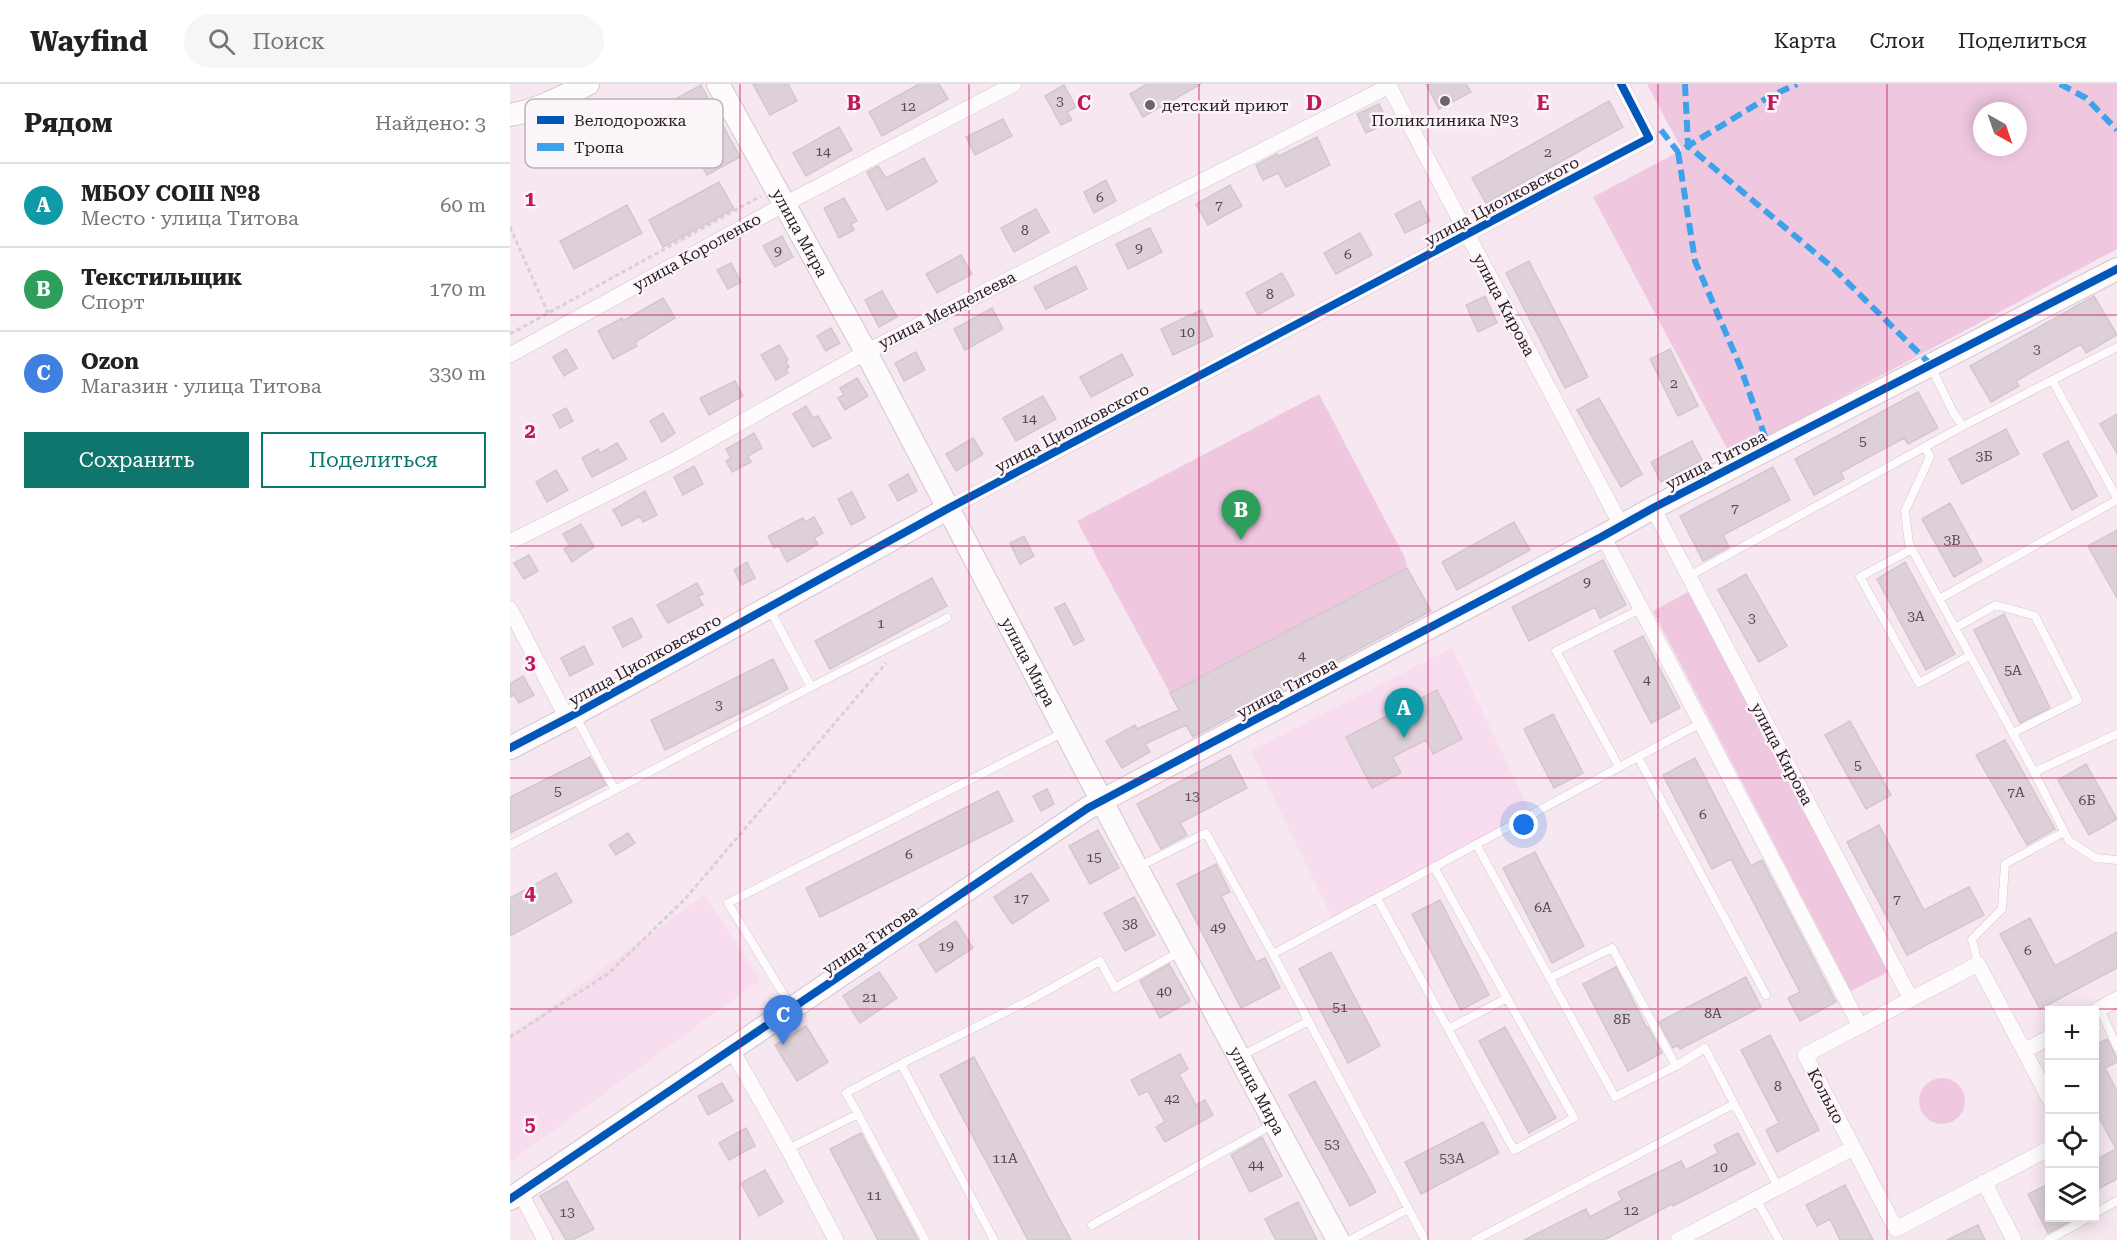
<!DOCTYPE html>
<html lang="ru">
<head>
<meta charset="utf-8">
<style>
	body { margin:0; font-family:"Roboto Serif",serif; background:#f6f6f6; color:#222 }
	.controls { position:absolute; right:18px; bottom:18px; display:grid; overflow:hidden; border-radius:0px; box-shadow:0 3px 15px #0003 }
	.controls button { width:54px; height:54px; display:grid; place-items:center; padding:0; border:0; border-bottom:2px solid #e0e0e0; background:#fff; color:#222; font:30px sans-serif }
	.compass { position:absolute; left:1463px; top:18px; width:54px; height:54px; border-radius:50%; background:#fff; box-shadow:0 3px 15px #0003; rotate:140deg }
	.you { position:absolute; left:1014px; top:741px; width:21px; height:21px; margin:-15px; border:4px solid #fff; border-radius:50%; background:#1a73e8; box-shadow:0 0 0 9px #1a73e833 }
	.badge { display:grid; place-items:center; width:39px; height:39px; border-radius:50%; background:#0f766e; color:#fff; font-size:20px; font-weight:700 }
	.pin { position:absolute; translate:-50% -50px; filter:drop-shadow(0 2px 3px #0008) }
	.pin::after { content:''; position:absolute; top:32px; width:21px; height:18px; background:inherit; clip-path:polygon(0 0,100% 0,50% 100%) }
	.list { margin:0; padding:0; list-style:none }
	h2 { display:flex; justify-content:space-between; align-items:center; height:78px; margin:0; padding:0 24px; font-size:26px }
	h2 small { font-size:20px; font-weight:400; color:#767676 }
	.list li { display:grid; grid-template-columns:39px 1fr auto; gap:18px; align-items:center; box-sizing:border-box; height:84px; padding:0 24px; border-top:2px solid #e0e0e0 }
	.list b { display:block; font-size:22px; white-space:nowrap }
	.list p { margin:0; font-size:20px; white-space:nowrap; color:#767676 }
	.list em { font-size:20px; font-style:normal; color:#767676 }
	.actions { display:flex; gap:12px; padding:18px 24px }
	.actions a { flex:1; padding:14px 0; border:2px solid #0f766e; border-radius:0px; text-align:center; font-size:21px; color:#0f766e }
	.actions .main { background:#0f766e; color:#fff }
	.icon { flex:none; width:33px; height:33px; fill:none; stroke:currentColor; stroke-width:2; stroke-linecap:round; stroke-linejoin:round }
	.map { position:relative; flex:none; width:1607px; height:1156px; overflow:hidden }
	header { display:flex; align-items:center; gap:36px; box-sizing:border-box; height:84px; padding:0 30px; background:#fff; border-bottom:2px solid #e0e0e0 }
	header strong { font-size:28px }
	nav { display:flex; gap:33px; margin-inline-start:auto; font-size:21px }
	.search { width:420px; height:54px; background:#f6f6f6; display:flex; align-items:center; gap:15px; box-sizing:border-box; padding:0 21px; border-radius:33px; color:#767676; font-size:22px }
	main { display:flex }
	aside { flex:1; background:#fff }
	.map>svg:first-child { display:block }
	.built { fill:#f8ddee }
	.green { fill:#efc8e0; fill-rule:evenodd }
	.building { fill:#ddd0d8; stroke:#d3c7ce; stroke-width:1.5 }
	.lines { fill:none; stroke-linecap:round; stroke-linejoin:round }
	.lane-casing { stroke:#d3c6ce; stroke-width:9 }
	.street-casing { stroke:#d3c6ce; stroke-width:16 }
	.secondary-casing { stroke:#d3c6ce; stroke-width:24 }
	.path { stroke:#d6d2d4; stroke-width:3; stroke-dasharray:4.5 3; stroke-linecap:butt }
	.lane { stroke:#fefbfd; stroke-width:8 }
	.street { stroke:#fefbfd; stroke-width:15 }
	.secondary { stroke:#fefbfd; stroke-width:22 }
	.quiet { stroke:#3ea2ea; stroke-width:6; stroke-dasharray:12 6; stroke-linecap:butt }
	.cycleway-casing { stroke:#fbf5f9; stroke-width:11 }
	.cycleway { stroke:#0057b8; stroke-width:8 }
	.grid { fill:none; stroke:#c2185b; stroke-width:1.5; stroke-opacity:0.55 }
	.poi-dot { fill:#6e626a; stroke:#fbf5f9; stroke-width:2 }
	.labels { text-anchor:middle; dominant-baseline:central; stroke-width:5; stroke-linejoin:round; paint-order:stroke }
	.number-label { font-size:14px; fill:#544950 }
	.poi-label { font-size:16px; fill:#251b21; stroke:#fbf5f9; text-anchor:start }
	.street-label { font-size:16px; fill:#251b21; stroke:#fbf5f9 }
	.key { fill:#fbf5f9; stroke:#bbb4b8; stroke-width:1.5 }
	.key-label { font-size:16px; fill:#251b21 }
	.grid-label { font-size:20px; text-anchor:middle; font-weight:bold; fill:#c2185b; stroke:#fbf5f9; stroke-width:5; stroke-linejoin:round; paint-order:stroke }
</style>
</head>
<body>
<header>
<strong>Wayfind</strong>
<div class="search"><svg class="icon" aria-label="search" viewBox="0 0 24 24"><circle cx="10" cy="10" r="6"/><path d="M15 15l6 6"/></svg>Поиск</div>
<nav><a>Карта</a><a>Слои</a><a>Поделиться</a></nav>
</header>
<main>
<aside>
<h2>Рядом<small>Найдено: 3</small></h2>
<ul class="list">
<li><span class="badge" style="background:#0f9aa8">A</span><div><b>МБОУ СОШ №8</b><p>Место · улица Титова</p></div><em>60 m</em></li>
<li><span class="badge" style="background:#2e9e5b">B</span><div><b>Текстильщик</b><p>Спорт</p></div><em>170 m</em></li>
<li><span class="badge" style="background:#3f7fe0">C</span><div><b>Ozon</b><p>Магазин · улица Титова</p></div><em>330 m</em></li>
</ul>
<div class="actions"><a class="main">Сохранить</a><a>Поделиться</a></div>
</aside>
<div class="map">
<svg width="1607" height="1156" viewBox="0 0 1607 1156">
	<rect width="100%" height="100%" fill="#f7e7f1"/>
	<!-- built -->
	<path class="built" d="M942 564 1023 733 824 838 741 667Z
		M194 811 250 896 0 1078V952Z"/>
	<!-- green -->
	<path class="green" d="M1137 0H1607V165L1221 372 1083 113 1172 66ZM1472 27H1508V63H1472Z
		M809 310 895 474 897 484 660 609 567 437Z
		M1178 508 1378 888 1341 907 1143 527Z
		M1409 1017a23 23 0 1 1 46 0a23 23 0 1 1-46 0Z"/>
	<!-- building -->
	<path class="building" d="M243 0H278L287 17 260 31Z
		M409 0H429L438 15 372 52 359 28Z
		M637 0H691L633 33 620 10Z
		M916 0H956L961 8 929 25Z
		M191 1 230 73 197 91 158 19Z
		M554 1 566 23 557 28 562 36 551 41 535 12Z
		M1099 17 1113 43 976 119 962 94Z
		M869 20 878 39 856 49 847 30Z
		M493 35 502 52 465 71 456 53Z
		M329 43 342 66 296 92 283 69Z
		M807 53 820 81 776 103 768 89 753 96 746 81 767 70 769 72Z
		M414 74 427 98 377 126 357 88 368 82 376 94Z
		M596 96 606 117 584 129 574 108Z
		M209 98 224 125 153 163 139 136Z
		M720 101 732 122 698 141 686 120Z
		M334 114 347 137 341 140 344 146 329 154 314 124Z
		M910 117 920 137 895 149 885 130Z
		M117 121 132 149 64 185 50 157Z
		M526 125 539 148 504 168 491 144Z
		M640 144 652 168 618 185 606 160Z
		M850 149 862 171 826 190 814 169Z
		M272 152 283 173 265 183 253 162Z
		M451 171 462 190 427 209 416 190Z
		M1019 177 1078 293 1055 304 996 189Z
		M221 179 231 198 218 205 207 186Z
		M566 182 577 205 536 225 524 203Z
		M772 189 784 211 748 231 736 209Z
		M372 207 387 233 369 243 355 216Z
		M975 212 987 239 968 248 956 221Z
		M1584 212 1607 251 1576 269 1571 260 1506 297 1509 302 1481 318 1460 282Z
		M153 214 165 234 125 258 127 262 103 275 88 247 112 234 113 237Z
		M482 224 493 245 455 266 444 245Z
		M691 226 703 252 663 271 651 245Z
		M321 244 330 259 316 267 307 252Z
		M269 261 278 276 276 278 279 283 276 285 278 289 266 296 251 271Z
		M56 265 67 284 54 292 43 273Z
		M1160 265 1188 322 1168 332 1140 275Z
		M406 268 415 286 394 297 385 279Z
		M612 270 623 291 581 313 570 293Z
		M347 294 358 312 335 326 328 314 334 311 330 304Z
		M225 297 233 312 199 331 190 314Z
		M1408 308 1428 344 1398 360 1394 354 1331 388 1334 395 1304 411 1285 375Z
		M533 312 546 335 506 357 493 334Z
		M1089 314 1132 390 1111 403 1067 326Z
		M296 322 303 334 308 332 321 354 303 363 283 330Z
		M56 324 63 337 50 344 43 331Z
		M153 329 165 349 152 358 140 337Z
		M1607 330V369L1590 340Z
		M1496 345 1509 370 1452 400 1439 375Z
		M244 349 252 364 238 372 241 378 222 388 216 377 221 374 216 365Z
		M463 354 473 370 446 387 436 370Z
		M1182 357 1192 376 1151 398 1141 378Z
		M1558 357 1587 412 1562 426 1533 370Z
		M107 359 117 375 82 393 72 374 88 365 90 369Z
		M184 382 193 400 173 411 164 393Z
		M1263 383 1280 416 1213 451 1219 463 1193 477 1170 432Z
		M46 386 58 406 37 418 26 398Z
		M398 390 407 407 388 417 379 401Z
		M135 407 147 431 133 438 130 432 112 442 103 426Z
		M342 408 355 434 341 441 328 415Z
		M1440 419 1472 477 1444 493 1412 435Z
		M304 433 313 449 304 454 308 460 277 478 269 462 264 464 258 452 293 434 295 438Z
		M1004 438 1020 466 947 506 932 478Z
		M71 440 84 463 62 478 54 465 60 462 53 450Z
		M1607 446V514L1578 462Z
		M514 452 524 472 510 480 500 459Z
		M19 471 28 487 14 495 4 479Z
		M1093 476 1116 521 1090 534 1085 523 1019 557 1002 523Z
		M237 478 245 494 232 501 224 486Z
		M1395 478 1445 570 1416 586 1367 495Z
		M897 484 921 527 683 653 676 641 635 660 640 668 612 684 596 657 625 641 627 645 669 626 660 609Z
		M1236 490 1277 562 1249 578 1208 506Z
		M422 494 437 522 320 585 305 557Z
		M187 499 193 510 188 512 193 521 158 539 147 521Z
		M555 519 574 556 564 561 545 524Z
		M1494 530 1540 624 1510 639 1464 546Z
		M122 534 132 553 113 563 103 543Z
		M1133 552 1170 624 1141 639 1104 567Z
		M74 562 83 580 60 592 51 574Z
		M263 575 278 605 155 666 141 636Z
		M13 592 24 611 9 619 4 611 0 613V600Z
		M927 606 952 655 923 670 916 656 882 673 891 689 862 704 836 653Z
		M1043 630 1073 689 1044 704 1014 645Z
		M1340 637 1381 711 1356 725 1315 651Z
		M1495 656 1545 745 1517 761 1466 671Z
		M720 671 737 704 670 739 677 751 651 765 627 720Z
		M80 673 96 701 0 749V713Z
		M1185 674 1241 782 1252 776 1326 918 1290 937 1278 914 1290 908 1221 775 1202 785 1153 691Z
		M1576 680 1607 735 1579 751 1548 696Z
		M537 705 544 720 531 727 523 712Z
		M488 707 503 737 310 833 296 804Z
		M1369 741 1414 826 1459 803 1474 831 1397 871 1337 758Z
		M588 746 609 784 580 800 559 762Z
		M118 749 125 759 106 771 99 761Z
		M1025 768 1074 862 1042 879 993 784Z
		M706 780 720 808 711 812 746 878 755 874 770 904 731 924 667 800Z
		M46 789 62 818 0 852V814Z
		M521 789 539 816 502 840 484 813Z
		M624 813 645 851 615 867 594 829Z
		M930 816 979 911 951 926 902 830Z
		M1520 834 1545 882 1607 848V884L1530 925 1490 850Z
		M446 837 463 864 426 888 409 861Z
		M821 868 870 962 838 979 789 885Z
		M659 880 680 917 650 934 630 897Z
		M1106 883 1137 944 1138 943 1152 969 1118 987 1073 900Z
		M369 888 387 914 350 939 333 912Z
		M1236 893 1251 923 1170 965 1168 961 1163 964 1149 938Z
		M296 942 318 978 287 997 265 961Z
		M995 943 1046 1034 1019 1049 969 957Z
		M1260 951 1309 1046 1267 1068 1256 1046 1269 1039 1231 966Z
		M1597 955 1607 974V978L1595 984 1607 1007V1095L1584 1107V1077L1606 1065 1584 1024V962Z
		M670 970 678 985 669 990 686 1021 695 1016 703 1031 655 1058 646 1043 655 1038 638 1007 629 1011 621 996Z
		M464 973 561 1156H518L430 991Z
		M805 997 866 1108 840 1122 779 1011Z
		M212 999 223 1017 198 1031 188 1012Z
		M973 1038 989 1069 911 1110 895 1078Z
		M236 1044 245 1062 219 1076 209 1059Z
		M351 1049 408 1156H368L320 1065Z
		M1228 1049 1245 1080 1163 1122 1162 1120 1094 1156H1014L1076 1125 1080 1133 1112 1116 1108 1108 1171 1077 1176 1086 1208 1069 1204 1061Z
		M752 1053 772 1092 740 1108 721 1071Z
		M255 1086 273 1118 249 1132 231 1099Z
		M57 1097 84 1145 62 1156H56L30 1112Z
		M1539 1100V1134H1566L1538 1149 1518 1110Z
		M1335 1101 1363 1156H1330L1320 1135 1307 1142 1296 1121Z
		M788 1118 807 1156H766L755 1135Z
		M1468 1141 1475 1156H1437Z"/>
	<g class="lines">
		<!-- lane casing -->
		<g class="lane-casing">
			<path id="lane" d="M1421 283 1444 330 1453 342 1607 263
				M1542 296 1607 414
				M1415 363 1420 373 1395 427 1399 460 1524 688
				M1402 465 1350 493 1409 599 1459 572
				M1179 492 1453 342
				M1429 515 1607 416
				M259 524 301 603
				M1445 544 1486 521 1525 532 1568 616 1503 649
				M66 633 105 706
				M1607 650 1524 688 1559 757 1586 774 1607 776
				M1128 673 1256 911
				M1109 683 1046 567 1131 525
				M966 760 1105 1013 1166 982 1102 864 1040 894
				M0 761 301 603 437 534
				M628 783 696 749 763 870
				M867 814 1004 1066 1064 1034 924 783
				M1468 880 1462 855 1492 825 1495 780 1554 748
				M280 921 218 819 552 649
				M1590 925 1607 963
				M938 945 997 914
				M731 972 799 937
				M391 980 522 915 590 877 605 904 669 868
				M1166 982 1195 964 1268 1103
				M348 1030 336 1009 391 980 484 1156
				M278 1065 348 1030 415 1156
				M1246 1115 1269 1156
				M1584 1130 1607 1117
				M582 1141 763 1040
				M840 1156 898 1125
				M915 1156 763 870 1191 639
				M965 1156 1224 1020
				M1538 1156 1578 1134"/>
		</g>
		<!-- street casing -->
		<g class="street-casing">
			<path id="street" d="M878 0 1111 441
				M0 271 273 121 504 0
				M439 424 1139 54 1111 0
				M1143 424 1401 915
				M1093 452 1350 942
				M0 458 164 376 356 268 879 2
				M0 525 57 634
				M1584 928 1607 915
				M222 966 278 1065 326 1156
				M1514 967 1540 953
				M1540 1016 1468 880 1295 971 1386 1145 1540 1064
				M1474 1098 1504 1156
				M10 1108 35 1156
				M1168 1156 1343 1064"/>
		</g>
		<!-- secondary casing -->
		<g class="secondary-casing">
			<g id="secondary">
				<path id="s1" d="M208 0 356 268 627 784 828 1156"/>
				<path d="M0 31C28 26 52 13 78 0"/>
				<path d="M0 664 65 630 439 424"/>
				<path d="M0 1115 578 724 1093 452 1143 424 1607 185"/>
			</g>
		</g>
		<!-- path -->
		<path class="path" d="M0 143 38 229
			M0 250 251 112
			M0 953 99 889 175 815 376 579"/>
		<!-- lane -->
		<use href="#lane" class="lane"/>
		<!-- street -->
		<use href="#street" class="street"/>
		<!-- secondary -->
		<use href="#secondary" class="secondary"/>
		<!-- quiet -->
		<path class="quiet" d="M1175 0 1178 62 1322 183 1421 281
			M1550 0 1576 14 1607 46
			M1151 46 1168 68 1257 14 1287 0
			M1168 68 1185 177 1230 282 1259 364"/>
		<!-- cycleway casing -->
		<g class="cycleway-casing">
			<path id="cycleway" d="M0 664 65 630 439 424 1139 54 1111 0
				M0 1115 578 724 1093 452 1143 424 1607 185"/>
		</g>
		<!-- cycleway -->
		<use href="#cycleway" class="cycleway"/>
	</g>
	<!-- grid -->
	<path class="grid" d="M230 0V1156M459 0V1156M689 0V1156M918 0V1156M1148 0V1156M1377 0V1156M0 231H1607M0 462H1607M0 694H1607M0 925H1607"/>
	<!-- markers -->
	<g class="poi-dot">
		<circle cx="935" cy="17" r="6"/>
		<circle cx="640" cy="21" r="6"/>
	</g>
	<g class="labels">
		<!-- number labels -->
		<g class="number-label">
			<text x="550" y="17">3</text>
			<text x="398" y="22">12</text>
			<text x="313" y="67">14</text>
			<text x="1038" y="68">2</text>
			<text x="590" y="113">6</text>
			<text x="709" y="121">7</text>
			<text x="515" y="146">8</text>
			<text x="629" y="164">9</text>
			<text x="268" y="167">9</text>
			<text x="838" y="170">6</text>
			<text x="760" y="210">8</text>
			<text x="677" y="248">10</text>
			<text x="1527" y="265">3</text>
			<text x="1164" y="299">2</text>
			<text x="519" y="334">14</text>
			<text x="1353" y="357">5</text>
			<text x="1474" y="372">3Б</text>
			<text x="1225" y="424">7</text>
			<text x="1442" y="456">3В</text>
			<text x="1077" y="498">9</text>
			<text x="1406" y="532">3А</text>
			<text x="1242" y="534">3</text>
			<text x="371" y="539">1</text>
			<text x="792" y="571">4</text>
			<text x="1503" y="586">5А</text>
			<text x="1137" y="595">4</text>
			<text x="209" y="621">3</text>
			<text x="1348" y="681">5</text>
			<text x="48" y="707">5</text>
			<text x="1506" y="708">7А</text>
			<text x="682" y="712">13</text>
			<text x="1577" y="716">6Б</text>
			<text x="1193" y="730">6</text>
			<text x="399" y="770">6</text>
			<text x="584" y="773">15</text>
			<text x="511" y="814">17</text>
			<text x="1387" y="815">7</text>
			<text x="1033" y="823">6А</text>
			<text x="620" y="840">38</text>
			<text x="708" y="843">49</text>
			<text x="436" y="862">19</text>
			<text x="1518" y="866">6</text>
			<text x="654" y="907">40</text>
			<text x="360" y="913">21</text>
			<text x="830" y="923">51</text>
			<text x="1203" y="929">8А</text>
			<text x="1112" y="935">8Б</text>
			<text x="1268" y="1002">8</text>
			<text x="662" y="1014">42</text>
			<text x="822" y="1060">53</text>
			<text x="495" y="1074">11А</text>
			<text x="942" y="1074">53А</text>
			<text x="746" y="1080">44</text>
			<text x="1210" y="1083">10</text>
			<text x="364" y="1111">11</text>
			<text x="1121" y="1126">12</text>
			<text x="57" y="1128">13</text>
		</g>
		<!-- poi labels -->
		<g class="poi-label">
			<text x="652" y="21">детский приют</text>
			<text x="935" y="36" text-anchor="middle">Поликлиника №3</text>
		</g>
		<!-- street labels -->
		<g class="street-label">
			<text transform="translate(992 117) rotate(-28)">улица Циолковского</text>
			<text stroke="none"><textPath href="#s1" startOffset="170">улица Мира</textPath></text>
			<text transform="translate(187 168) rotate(-29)">улица Короленко</text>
			<text transform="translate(994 221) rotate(62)">улица Кирова</text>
			<text transform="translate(437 226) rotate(-27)">улица Менделеева</text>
			<text transform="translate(562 344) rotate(-28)">улица Циолковского</text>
			<text transform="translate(1206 376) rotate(-27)">улица Титова</text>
			<text transform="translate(135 576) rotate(-29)">улица Циолковского</text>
			<text stroke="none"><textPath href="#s1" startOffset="656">улица Мира</textPath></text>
			<text transform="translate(777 604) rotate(-28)">улица Титова</text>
			<text transform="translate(1272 670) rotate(62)">улица Кирова</text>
			<text transform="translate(360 856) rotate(-34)">улица Титова</text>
			<text stroke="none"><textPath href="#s1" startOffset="1142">улица Мира</textPath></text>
			<text transform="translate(1316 1012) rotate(62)">Кольцо</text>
		</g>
	</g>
	<!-- legend -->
	<rect x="15" y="15" width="198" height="69" rx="9" class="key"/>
	<rect x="27" y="32" width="27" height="8" fill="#0057b8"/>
	<rect x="27" y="59" width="27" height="8" fill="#3ea2ea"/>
	<g class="key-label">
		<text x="64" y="42">Велодорожка</text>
		<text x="64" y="69">Тропа</text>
	</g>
	<g class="grid-label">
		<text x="344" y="26">B</text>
		<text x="574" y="26">C</text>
		<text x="804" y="26">D</text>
		<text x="1033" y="26">E</text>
		<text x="1263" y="26">F</text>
		<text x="20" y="122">1</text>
		<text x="20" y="354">2</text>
		<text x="20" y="585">3</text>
		<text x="20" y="816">4</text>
		<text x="20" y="1047">5</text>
	</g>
</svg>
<div class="controls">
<button>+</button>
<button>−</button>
<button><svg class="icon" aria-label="locate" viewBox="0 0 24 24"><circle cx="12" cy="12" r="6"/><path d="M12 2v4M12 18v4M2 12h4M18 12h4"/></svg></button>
<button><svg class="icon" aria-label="layers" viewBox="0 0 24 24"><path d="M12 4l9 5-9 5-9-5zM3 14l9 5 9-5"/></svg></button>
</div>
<svg class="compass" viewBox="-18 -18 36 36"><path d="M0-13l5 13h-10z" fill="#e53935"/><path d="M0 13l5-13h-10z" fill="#767676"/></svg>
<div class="you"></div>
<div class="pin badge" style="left:894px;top:654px;background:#0f9aa8">A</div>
<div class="pin badge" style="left:731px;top:456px;background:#2e9e5b">B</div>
<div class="pin badge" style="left:273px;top:961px;background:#3f7fe0">C</div>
</div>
</main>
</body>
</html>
